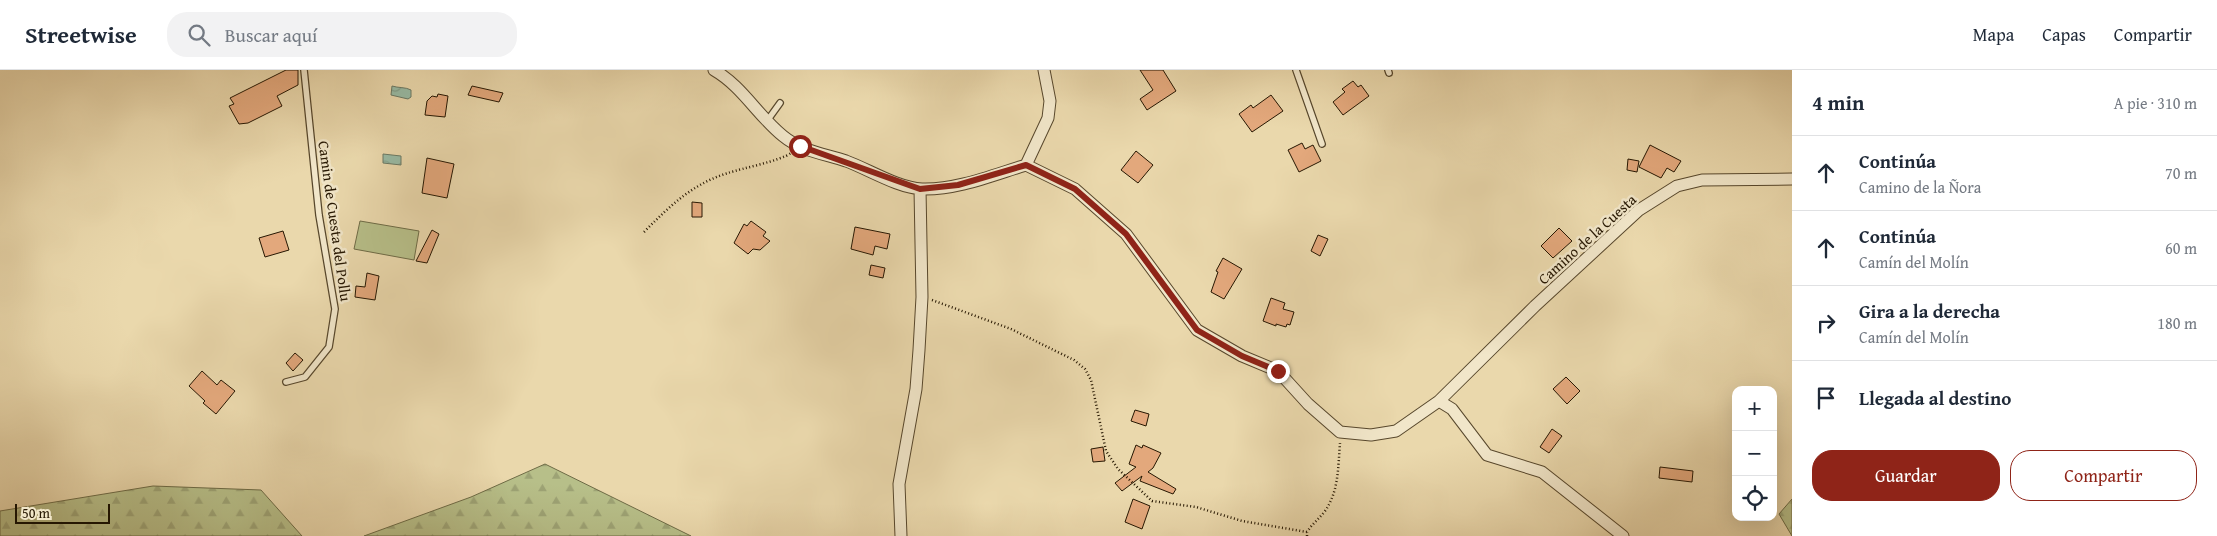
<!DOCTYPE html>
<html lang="es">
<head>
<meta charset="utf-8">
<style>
	body { margin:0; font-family:"Gentium Book Plus",serif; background:#f2f2f3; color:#1f2937 }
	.controls { position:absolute; right:15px; bottom:15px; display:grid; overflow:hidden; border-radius:10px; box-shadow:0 5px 20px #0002 }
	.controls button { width:45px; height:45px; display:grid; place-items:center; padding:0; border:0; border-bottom:1px solid #e0e1e3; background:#fff; color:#1f2937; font:25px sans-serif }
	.scale { position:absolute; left:15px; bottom:12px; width:95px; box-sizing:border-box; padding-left:5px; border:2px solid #261702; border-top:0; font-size:14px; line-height:18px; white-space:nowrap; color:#261702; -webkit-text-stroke:4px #f1e6c9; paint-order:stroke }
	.stop { position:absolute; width:15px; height:15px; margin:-11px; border:4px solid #8f2418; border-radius:50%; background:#fff }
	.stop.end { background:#8f2418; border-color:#fff; box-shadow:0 1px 5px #0008 }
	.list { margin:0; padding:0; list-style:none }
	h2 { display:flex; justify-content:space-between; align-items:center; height:65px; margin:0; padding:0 20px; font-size:21px }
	h2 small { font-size:16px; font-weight:400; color:#747a83 }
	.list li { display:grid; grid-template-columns:32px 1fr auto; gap:15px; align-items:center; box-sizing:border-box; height:75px; padding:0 20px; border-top:1px solid #e0e1e3 }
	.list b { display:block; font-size:19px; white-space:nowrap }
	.list p { margin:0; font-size:16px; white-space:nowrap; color:#747a83 }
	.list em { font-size:16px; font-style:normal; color:#747a83 }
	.actions { display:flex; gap:10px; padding:15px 20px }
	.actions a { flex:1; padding:11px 0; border:1px solid #8f2418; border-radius:20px; text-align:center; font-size:18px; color:#8f2418 }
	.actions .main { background:#8f2418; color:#fff }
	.icon { flex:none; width:28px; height:28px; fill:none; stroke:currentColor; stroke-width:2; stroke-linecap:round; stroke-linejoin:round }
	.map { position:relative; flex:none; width:1792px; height:466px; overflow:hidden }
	header { display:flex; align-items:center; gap:30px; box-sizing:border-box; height:70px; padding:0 25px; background:#fff; border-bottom:1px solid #e0e1e3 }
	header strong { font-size:24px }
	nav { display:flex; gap:28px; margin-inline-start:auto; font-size:18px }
	.search { width:350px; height:45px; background:#f2f2f3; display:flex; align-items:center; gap:12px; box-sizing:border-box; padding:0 18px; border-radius:20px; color:#747a83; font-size:19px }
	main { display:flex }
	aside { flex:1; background:#fff }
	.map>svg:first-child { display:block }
	.forest { fill:url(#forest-firs); stroke:#6e6b46 }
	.pitch { fill:#b7bf89; stroke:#6e6b46 }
	.water { fill:url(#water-waves); stroke:#6a7964 }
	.building { fill:#e3a87c; stroke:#261702 }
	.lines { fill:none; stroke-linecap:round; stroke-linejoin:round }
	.lane-casing { stroke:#57472c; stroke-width:8 }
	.street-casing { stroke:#57472c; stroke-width:13 }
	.path { stroke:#261702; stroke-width:2.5; stroke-dasharray:1 2.5; stroke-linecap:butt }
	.lane { stroke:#f1e6c9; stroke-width:5.5 }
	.street { stroke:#f1e6c9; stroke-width:11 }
	.route { stroke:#8f2418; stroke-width:6 }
	.labels { text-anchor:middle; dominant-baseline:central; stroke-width:5; stroke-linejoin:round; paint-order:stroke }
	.street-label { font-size:15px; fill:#261702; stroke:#f1e6c9 }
</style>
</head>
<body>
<header>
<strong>Streetwise</strong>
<div class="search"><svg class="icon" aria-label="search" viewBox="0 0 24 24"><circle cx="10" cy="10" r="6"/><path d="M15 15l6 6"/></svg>Buscar aquí</div>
<nav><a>Mapa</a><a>Capas</a><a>Compartir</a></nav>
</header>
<main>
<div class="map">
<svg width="1792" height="466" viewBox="0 0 1792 466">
	<defs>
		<pattern id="forest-firs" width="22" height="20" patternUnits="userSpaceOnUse" patternTransform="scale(1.25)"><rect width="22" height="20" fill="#b7bf89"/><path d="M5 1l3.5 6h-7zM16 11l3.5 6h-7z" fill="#9da375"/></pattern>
		<pattern id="water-waves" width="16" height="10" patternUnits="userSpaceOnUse" patternTransform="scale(1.25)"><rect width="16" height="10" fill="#98bba5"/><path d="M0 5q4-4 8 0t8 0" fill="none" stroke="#83a08c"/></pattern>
	</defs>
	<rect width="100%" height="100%" fill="#ead8ac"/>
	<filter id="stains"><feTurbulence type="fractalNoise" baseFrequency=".004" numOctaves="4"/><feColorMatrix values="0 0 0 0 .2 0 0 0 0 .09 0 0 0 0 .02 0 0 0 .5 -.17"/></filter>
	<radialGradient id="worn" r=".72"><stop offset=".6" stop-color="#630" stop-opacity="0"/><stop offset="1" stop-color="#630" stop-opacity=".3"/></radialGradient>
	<!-- forest -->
	<path class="forest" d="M545 394 691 466H364L471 427Z
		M153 416 261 420 302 466H0V441Z
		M1792 429V466L1779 444Z"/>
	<!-- pitch -->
	<path class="pitch" d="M360 151 419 161 414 190 354 179Z"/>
	<!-- water -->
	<path class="water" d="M392 16C398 18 406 17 411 20V27L408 29 391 25Z
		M383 84 401 86V95L383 93Z"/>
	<!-- building -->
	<path class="building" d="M286 0H298V15L277 26 282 36 248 53 239 54 229 36 234 34 230 28Z
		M1140 0H1163L1176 21 1147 40 1140 29 1153 20Z
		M1353 11 1358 17 1361 15 1369 26 1343 45 1333 32 1345 22 1342 19Z
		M472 16 503 23 499 32 468 25Z
		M438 24 448 26 445 47 425 45 427 31 432 26 437 27Z
		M1271 25 1283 41 1252 62 1239 44 1251 35 1253 38Z
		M1302 73 1305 79 1313 75 1321 91 1299 102 1288 80Z
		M1650 75 1681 91 1674 102 1667 98 1661 108 1639 97Z
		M1136 81 1153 95 1138 113 1121 100Z
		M427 88 454 94 447 128 422 123Z
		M1628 89 1639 91 1637 102 1627 100Z
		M692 132 702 133V147H692Z
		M751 151 766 162 763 166 770 171 760 180 753 179 748 184 734 173 744 154 747 156Z
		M855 157 890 164 887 179 875 176 873 185 851 179Z
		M1559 158 1572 171 1553 188 1541 176Z
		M432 160 439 164 427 193 416 191Z
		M283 161 289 180 265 187 259 168Z
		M1318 165 1328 169 1320 186 1311 181Z
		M1223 188 1242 199 1224 229 1211 222 1218 202 1216 201Z
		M871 195 885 198 883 208 869 205Z
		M367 203 379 206 375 230 355 227 356 216 365 217Z
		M1271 228 1285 233 1283 239 1294 242 1290 255 1287 254 1286 257 1276 254V256L1263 251Z
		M295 283 303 290 293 301 286 293Z
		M202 301 217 315 221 310 235 321 216 344 203 333 205 331 189 316Z
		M1566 307 1580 321 1567 334 1553 319Z
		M1135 340 1149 344 1146 356 1131 351Z
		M1552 359 1562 366 1549 383 1540 377Z
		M1136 375 1142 378 1143 375 1161 383 1153 398 1148 402 1176 419 1173 424 1140 411 1142 406 1122 421 1115 413 1136 397 1129 394Z
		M1103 377 1105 391 1093 392 1091 379Z
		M1660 397 1693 401 1692 412 1659 408Z
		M1133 429 1150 436 1142 459 1125 452Z"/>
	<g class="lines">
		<!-- lane casing -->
		<g class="lane-casing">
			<path id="lane" d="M1296 0 1322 74
				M1388 0 1389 3
				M767 51 780 33
				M286 312 305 307 329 277 335 239 319 145 304 0"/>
		</g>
		<!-- street casing -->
		<g class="street-casing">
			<path id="street" d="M714 0C742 16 758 46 783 66 801 81 825 84 846 91 868 99 898 118 922 119 957 120 993 105 1026 95L1075 119 1126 164 1197 260 1242 286 1278 301 1308 334 1340 362 1371 365 1396 361 1439 331 1452 339 1487 385 1542 402 1623 466
				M1026 95 1048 48 1050 31 1044 0
				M1439 331 1535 236 1639 140 1677 116 1702 110 1792 109
				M901 466 899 414 916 319 919 280 922 227 920 119"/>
		</g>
		<!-- path -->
		<path class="path" d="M644 162C670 136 692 114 728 103 743 98 780 91 791 83
			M932 230 1011 259 1074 290 1085 299 1091 310 1106 381 1118 399 1152 431 1196 437 1242 451 1307 462
			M1307 466V462C1312 454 1319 449 1325 441 1339 421 1338 397 1340 373"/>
		<!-- lane -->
		<use href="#lane" class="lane"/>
		<!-- street -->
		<use href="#street" class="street"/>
	</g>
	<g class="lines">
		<!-- route -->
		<path class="route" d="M800 76 920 119 958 115 1026 95 1075 119 1126 164 1197 260 1242 286 1278 301"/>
	</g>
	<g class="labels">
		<!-- street labels -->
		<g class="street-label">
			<text transform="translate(335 151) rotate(82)">Camin de Cuesta del Pollu</text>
			<text transform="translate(1587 169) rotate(-42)">Camino de la Cuesta</text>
		</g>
	</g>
	<rect width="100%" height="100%" filter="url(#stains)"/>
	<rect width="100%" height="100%" fill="url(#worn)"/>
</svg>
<div class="controls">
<button>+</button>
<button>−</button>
<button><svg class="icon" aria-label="locate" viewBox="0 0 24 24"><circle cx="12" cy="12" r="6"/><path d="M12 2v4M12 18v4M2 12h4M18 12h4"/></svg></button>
</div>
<div class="scale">50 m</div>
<div class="stop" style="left:800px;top:76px"></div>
<div class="stop end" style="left:1278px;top:301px"></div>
</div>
<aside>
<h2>4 min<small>A pie · 310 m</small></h2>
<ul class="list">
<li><svg class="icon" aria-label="ahead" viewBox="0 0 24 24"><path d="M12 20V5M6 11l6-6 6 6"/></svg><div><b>Continúa</b><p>Camino de la Ñora</p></div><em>70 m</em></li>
<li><svg class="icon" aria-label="ahead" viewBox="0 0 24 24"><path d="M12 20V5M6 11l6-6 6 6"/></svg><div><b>Continúa</b><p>Camín del Molín</p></div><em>60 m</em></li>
<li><svg class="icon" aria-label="right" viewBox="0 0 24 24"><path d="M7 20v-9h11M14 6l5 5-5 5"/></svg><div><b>Gira a la derecha</b><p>Camín del Molín</p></div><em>180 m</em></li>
<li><svg class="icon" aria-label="arrive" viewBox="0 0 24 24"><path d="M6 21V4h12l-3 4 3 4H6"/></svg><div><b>Llegada al destino</b></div></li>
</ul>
<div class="actions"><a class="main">Guardar</a><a>Compartir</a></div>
</aside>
</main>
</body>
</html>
